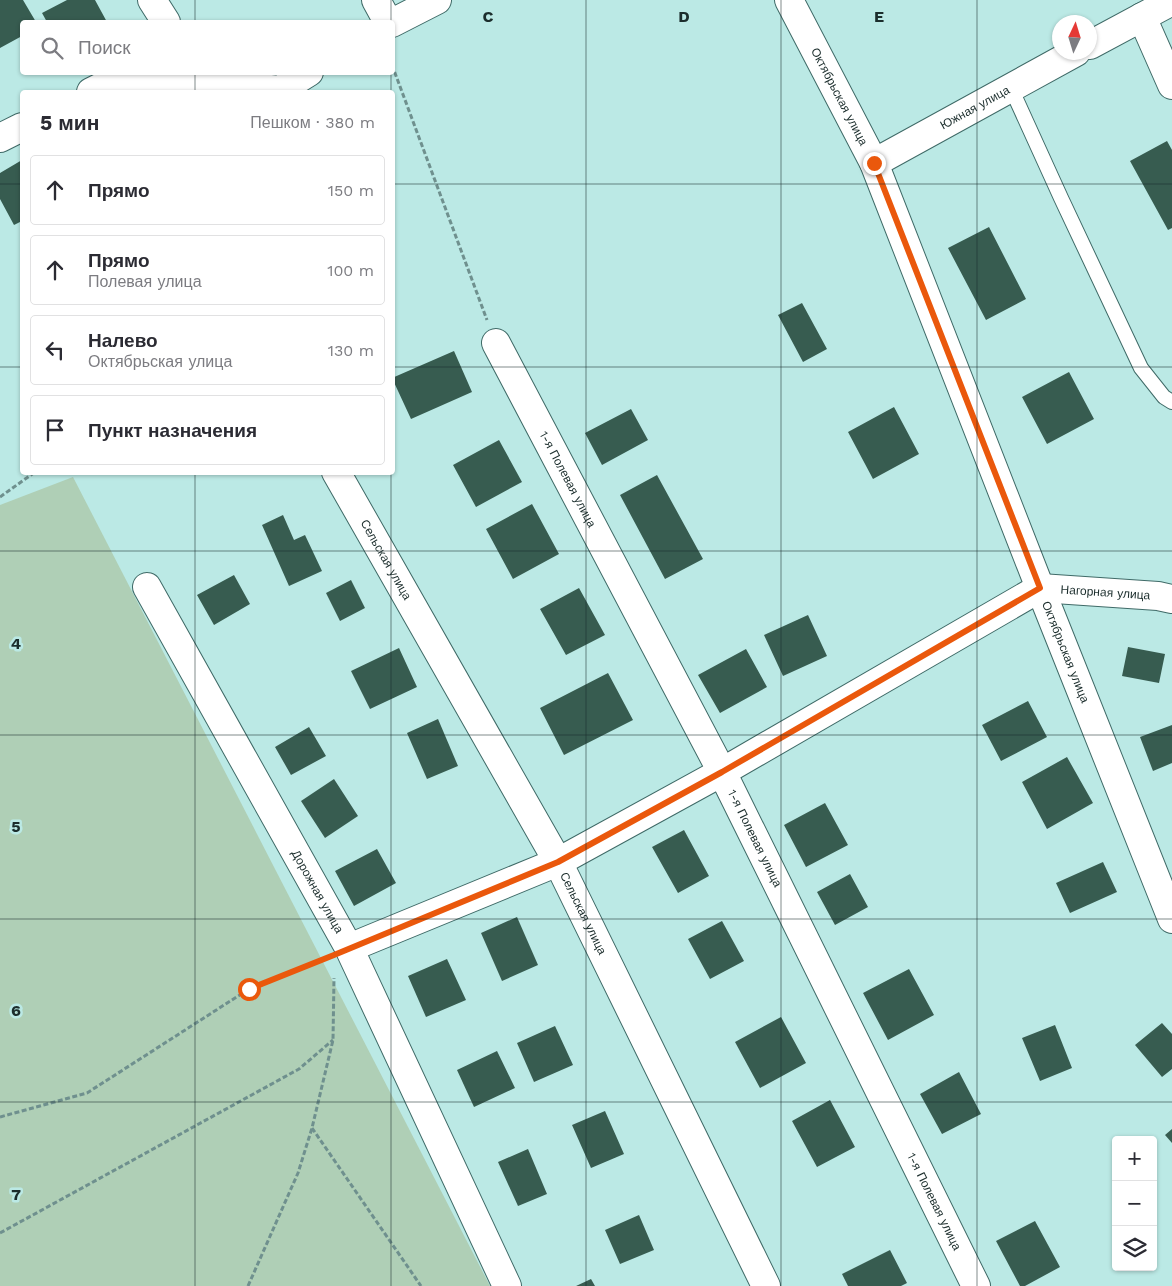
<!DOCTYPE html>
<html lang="ru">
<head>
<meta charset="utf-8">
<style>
	body { margin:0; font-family:"Work Sans",sans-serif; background:#f7f7f7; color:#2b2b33 }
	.controls { position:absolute; right:15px; bottom:15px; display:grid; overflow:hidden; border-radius:5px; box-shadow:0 1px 4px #0004 }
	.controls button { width:45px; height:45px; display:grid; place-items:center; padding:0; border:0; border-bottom:1px solid #e1e1e2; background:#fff; color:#2b2b33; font:25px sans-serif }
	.compass { position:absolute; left:1052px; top:15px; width:45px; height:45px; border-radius:50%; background:#fff; box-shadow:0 1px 4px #0004; rotate:4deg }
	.stop { position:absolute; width:15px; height:15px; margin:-11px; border:4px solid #ea580c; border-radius:50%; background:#fff }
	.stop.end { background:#ea580c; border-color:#fff; box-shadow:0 1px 5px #0008 }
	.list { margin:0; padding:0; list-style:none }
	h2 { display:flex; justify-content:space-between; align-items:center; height:65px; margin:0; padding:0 20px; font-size:21px }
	h2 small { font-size:16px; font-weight:400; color:#7c7c81 }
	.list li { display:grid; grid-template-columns:32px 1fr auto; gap:15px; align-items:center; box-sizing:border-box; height:70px; margin:0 10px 10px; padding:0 10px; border:1px solid #e1e1e2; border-radius:5px }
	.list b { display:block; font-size:19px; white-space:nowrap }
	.list p { margin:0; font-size:16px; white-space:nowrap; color:#7c7c81 }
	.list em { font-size:16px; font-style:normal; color:#7c7c81 }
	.icon { flex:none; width:28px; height:28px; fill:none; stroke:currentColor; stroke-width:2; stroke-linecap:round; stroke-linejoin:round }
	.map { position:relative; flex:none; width:1172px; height:1286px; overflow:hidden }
	.search { position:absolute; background:#fff; box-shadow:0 1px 4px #0004; left:20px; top:20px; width:375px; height:55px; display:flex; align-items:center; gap:12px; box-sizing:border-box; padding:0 18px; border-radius:5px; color:#7c7c81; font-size:19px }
	.panel { position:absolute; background:#fff; box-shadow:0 1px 4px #0004; left:20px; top:90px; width:375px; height:385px; border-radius:5px }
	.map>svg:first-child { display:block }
	.green { fill:#afcfb6 }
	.building { fill:#375c50 }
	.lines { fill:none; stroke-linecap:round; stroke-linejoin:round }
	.lane-casing { stroke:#3f6a67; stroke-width:16 }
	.street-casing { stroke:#3f6a67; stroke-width:30 }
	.path { stroke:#6f908e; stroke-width:3; stroke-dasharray:5 2.5; stroke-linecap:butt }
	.lane { stroke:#fff; stroke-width:14 }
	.street { stroke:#fff; stroke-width:28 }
	.route { stroke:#ea580c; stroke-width:6 }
	.grid { fill:none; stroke:#1b2d2c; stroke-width:1; stroke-opacity:0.55 }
	.labels { text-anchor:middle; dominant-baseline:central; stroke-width:5; stroke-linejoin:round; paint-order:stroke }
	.street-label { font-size:12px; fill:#1b2d2c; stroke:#bbe9e5 }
	.grid-label { font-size:16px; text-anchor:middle; font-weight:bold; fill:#1b2d2c; stroke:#bbe9e5; stroke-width:5; stroke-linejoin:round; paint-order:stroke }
</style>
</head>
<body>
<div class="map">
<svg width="1172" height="1286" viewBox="0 0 1172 1286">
	<rect width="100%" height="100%" fill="#bbe9e5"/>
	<!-- green -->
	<path class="green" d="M73 477 490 1286H0V505Z"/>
	<!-- building -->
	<path class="building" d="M0 0H23L36 22H22V36L0 48Z
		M67 0H95L107 22H47L42 13Z
		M1167 141 1172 150V228L1168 230 1130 161Z
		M22 160V221L14 225 0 199V173Z
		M989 227 1026 299 986 320 948 248Z
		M802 303 827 349 803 362 778 315Z
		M454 351 472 392 411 419 392 378Z
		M1069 372 1094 419 1047 444 1022 397Z
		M894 407 919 454 873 479 848 432Z
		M631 409 648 440 602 465 585 433Z
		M499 440 522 482 476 507 453 465Z
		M657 475 703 559 665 579 620 495Z
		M532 504 559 554 513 579 486 529Z
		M283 515 294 540 305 535 322 571 289 586 262 525Z
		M234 575 250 604 214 625 197 595Z
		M351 580 365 608 340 621 326 593Z
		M579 588 605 635 566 655 540 609Z
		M808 615 827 656 783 676 764 635Z
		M1128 647 1165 654 1159 683 1122 676Z
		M399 648 417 687 370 709 351 671Z
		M746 649 767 687 720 713 698 675Z
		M608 673 633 720 564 755 540 708Z
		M1028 701 1047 737 1001 761 982 725Z
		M438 719 458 766 427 779 407 733Z
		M1172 725V763L1153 771 1140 737Z
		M309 727 326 756 291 775 275 747Z
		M1067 757 1093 803 1047 829 1022 782Z
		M334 779 358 816 325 838 301 801Z
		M825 803 848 845 806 867 784 825Z
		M684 830 709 876 678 893 652 847Z
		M377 849 396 883 354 906 335 871Z
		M1103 862 1117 892 1070 913 1056 883Z
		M850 874 868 907 835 925 817 892Z
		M517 917 538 965 502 981 481 933Z
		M722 921 744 961 710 979 688 939Z
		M447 959 466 1000 426 1017 408 976Z
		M909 969 934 1015 888 1040 863 993Z
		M781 1017 806 1063 760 1088 735 1042Z
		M1162 1023 1172 1034V1069L1162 1077 1135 1045Z
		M1055 1025 1072 1068 1040 1081 1022 1038Z
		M555 1026 573 1065 534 1082 517 1043Z
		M497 1051 515 1088 474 1107 457 1070Z
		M959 1072 981 1114 942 1134 920 1094Z
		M830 1100 855 1147 817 1167 792 1121Z
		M605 1111 624 1154 591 1168 572 1125Z
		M1172 1129V1143L1165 1135Z
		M528 1149 547 1194 518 1206 498 1162Z
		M639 1215 654 1250 620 1264 605 1230Z
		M1035 1221 1060 1267 1025 1286H1020L996 1241Z
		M890 1250 907 1283 901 1286H848L842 1274Z
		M591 1279 595 1286H576Z"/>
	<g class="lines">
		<!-- lane casing -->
		<g class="lane-casing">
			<path id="lane" d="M1011 88 1061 198 1141 368 1164 397 1172 402"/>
		</g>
		<!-- street casing -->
		<g class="street-casing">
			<g id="street">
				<path d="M152 0 166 22"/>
				<path d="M376 0 388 22"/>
				<path id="s1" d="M789 0 874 163 1040 588 1172 919"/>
				<path d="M1142 17 1172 85"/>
				<path d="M392 23 437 0"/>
				<path d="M1090 45 1172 1"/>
				<path d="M91 92 109 83 202 82 280 90 309 72"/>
				<path d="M0 138 22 127"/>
				<path id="s2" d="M874 163 1076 52"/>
				<path id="s3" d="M496 343 722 772 976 1286"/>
				<path id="s4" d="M336 472 558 862 766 1286"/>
				<path id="s5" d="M147 587 349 948 507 1286"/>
				<path id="s6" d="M349 948 558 862 722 772 1040 588 1158 596 1172 599"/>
			</g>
		</g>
		<!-- path -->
		<path class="path" d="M392 65 487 320
			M0 497 35 472
			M0 1117 87 1093 249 989 327 958
			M312 1128 421 1286
			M0 1233 299 1069 333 1040
			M248 1286 298 1173 312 1128 333 1040 334 978"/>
		<!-- lane -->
		<use href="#lane" class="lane"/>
		<!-- street -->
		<use href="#street" class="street"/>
	</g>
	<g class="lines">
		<!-- route -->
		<path class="route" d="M249 989 334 955 558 862 722 772 1040 588 874 163"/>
	</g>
	<!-- grid -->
	<path class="grid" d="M195 0V22M391 0V22M586 0V1286M781 0V1286M977 0V1286M195 72V92M391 72V92M0 184H22M392 184H1172M0 367H22M392 367H1172M195 472V1286M391 472V1286M0 551H1172M0 735H1172M0 919H1172M0 1102H1172"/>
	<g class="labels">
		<!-- street labels -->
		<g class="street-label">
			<text stroke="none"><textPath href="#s1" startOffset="109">Октябрьская улица</textPath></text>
			<text stroke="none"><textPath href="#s2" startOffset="115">Южная улица</textPath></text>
			<text stroke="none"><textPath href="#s3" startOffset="154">1-я Полевая улица</textPath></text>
			<text stroke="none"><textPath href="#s4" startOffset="101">Сельская улица</textPath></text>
			<text stroke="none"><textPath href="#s6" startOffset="846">Нагорная улица</textPath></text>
			<text stroke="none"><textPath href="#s1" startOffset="709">Октябрьская улица</textPath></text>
			<text stroke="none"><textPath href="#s3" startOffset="559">1-я Полевая улица</textPath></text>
			<text stroke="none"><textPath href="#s5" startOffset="349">Дорожная улица</textPath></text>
			<text stroke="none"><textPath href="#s4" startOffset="506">Сельская улица</textPath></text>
			<text stroke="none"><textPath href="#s3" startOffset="964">1-я Полевая улица</textPath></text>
		</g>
	</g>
	<g class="grid-label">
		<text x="488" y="22">C</text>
		<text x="684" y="22">D</text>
		<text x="879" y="22">E</text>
		<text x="16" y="649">4</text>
		<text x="16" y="832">5</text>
		<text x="16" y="1016">6</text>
		<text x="16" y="1200">7</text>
	</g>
</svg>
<div class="controls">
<button>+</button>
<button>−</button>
<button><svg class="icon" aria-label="layers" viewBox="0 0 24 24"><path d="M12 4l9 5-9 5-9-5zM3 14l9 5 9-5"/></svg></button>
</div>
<svg class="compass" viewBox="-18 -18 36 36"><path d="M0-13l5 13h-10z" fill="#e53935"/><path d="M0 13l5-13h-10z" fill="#7c7c81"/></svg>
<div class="stop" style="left:249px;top:989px"></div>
<div class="stop end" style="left:874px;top:163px"></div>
<div class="search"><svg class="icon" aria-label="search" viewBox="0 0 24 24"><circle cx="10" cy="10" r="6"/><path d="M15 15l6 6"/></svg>Поиск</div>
<section class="panel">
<h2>5 мин<small>Пешком · 380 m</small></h2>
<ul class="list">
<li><svg class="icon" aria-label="ahead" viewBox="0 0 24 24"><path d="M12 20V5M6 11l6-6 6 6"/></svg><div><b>Прямо</b></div><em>150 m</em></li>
<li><svg class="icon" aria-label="ahead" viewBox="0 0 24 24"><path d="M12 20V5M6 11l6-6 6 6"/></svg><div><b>Прямо</b><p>Полевая улица</p></div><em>100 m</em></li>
<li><svg class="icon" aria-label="left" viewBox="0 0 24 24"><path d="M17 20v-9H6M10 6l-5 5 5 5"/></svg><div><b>Налево</b><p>Октябрьская улица</p></div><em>130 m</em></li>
<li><svg class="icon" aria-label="arrive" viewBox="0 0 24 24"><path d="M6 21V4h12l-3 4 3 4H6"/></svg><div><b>Пункт назначения</b></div></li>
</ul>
</section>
</div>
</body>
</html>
